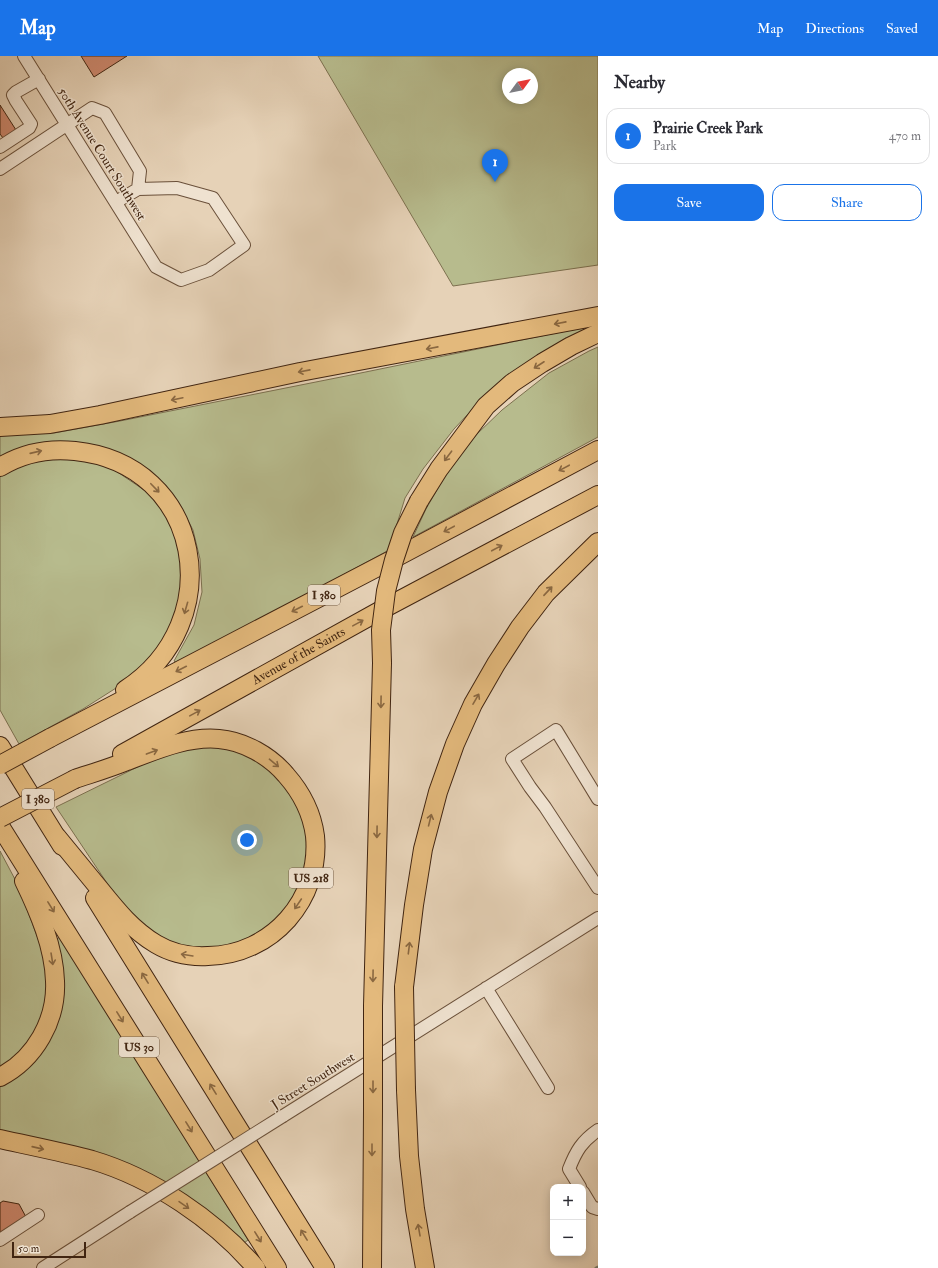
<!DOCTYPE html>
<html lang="en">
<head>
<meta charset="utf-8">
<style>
	body { margin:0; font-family:"IM FELL Double Pica",serif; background:#f7f7f7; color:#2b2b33 }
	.controls { position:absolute; right:12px; bottom:12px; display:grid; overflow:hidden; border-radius:8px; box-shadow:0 2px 10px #0003 }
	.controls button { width:36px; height:36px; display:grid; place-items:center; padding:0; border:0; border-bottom:1px solid #e1e1e2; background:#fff; color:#2b2b33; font:20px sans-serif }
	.compass { position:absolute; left:502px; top:12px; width:36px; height:36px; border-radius:50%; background:#fff; box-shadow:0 2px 10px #0003; rotate:57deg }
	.scale { position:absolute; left:12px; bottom:10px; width:74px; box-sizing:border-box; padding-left:4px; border:2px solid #412511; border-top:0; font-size:11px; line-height:14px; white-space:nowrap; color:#412511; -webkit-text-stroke:3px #efe2d0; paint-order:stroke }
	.you { position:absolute; left:247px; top:784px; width:14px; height:14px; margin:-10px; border:3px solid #fff; border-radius:50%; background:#1a73e8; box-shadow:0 0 0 6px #1a73e833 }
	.badge { display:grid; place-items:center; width:26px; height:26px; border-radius:50%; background:#1a73e8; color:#fff; font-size:13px; font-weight:700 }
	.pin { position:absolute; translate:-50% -33px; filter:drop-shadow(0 1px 2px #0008) }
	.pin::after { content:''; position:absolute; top:21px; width:14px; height:12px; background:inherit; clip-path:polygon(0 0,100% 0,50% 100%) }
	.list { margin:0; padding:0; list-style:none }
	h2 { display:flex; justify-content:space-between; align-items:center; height:52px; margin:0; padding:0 16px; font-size:17px }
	h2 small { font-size:13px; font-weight:400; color:#7c7c81 }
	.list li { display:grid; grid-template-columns:26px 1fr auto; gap:12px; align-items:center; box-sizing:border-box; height:56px; margin:0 8px 8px; padding:0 8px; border:1px solid #e1e1e2; border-radius:12px }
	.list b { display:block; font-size:15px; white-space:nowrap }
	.list p { margin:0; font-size:13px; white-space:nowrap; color:#7c7c81 }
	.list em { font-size:13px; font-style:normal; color:#7c7c81 }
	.actions { display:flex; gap:8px; padding:12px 16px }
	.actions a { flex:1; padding:9px 0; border:1px solid #1a73e8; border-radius:12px; text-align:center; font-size:14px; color:#1a73e8 }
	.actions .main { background:#1a73e8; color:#fff }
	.map { position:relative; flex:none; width:598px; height:1212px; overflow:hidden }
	header { display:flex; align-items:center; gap:24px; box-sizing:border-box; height:56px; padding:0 20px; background:#1a73e8; color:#fff }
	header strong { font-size:19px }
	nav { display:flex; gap:22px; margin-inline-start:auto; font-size:14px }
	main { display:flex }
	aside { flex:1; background:#fff }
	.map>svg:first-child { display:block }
	.green { fill:#b7bb8d; stroke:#7c704f; fill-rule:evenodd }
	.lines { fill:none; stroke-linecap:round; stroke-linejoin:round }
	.stream { stroke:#757d72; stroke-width:3 }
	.building { fill:#cf896f; stroke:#412511 }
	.minor-casing { stroke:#6a503a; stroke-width:14 }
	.highway-casing { stroke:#412511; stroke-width:20 }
	.minor { stroke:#efe2d0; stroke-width:12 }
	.highway { stroke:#e3b97c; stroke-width:18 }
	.minor-bridge-casing { stroke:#6a503a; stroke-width:14; stroke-linecap:butt }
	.highway-bridge-casing { stroke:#412511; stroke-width:20; stroke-linecap:butt }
	.minor-bridge { stroke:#efe2d0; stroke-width:12 }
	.highway-bridge { stroke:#e3b97c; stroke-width:18 }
	.oneway { stroke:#8a6841 }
	.labels { text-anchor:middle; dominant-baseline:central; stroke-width:3; stroke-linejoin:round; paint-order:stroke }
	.shield { fill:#efe2d0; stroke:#755e4a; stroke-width:1 }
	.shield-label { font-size:12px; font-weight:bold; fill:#412511 }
	.street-label { font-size:13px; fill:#412511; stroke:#efe2d0 }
</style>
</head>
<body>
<header>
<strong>Map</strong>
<nav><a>Map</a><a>Directions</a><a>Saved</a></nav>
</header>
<main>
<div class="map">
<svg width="598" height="1212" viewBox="0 0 598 1212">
	<rect width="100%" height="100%" fill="#e6d2b7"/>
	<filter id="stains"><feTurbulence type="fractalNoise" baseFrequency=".005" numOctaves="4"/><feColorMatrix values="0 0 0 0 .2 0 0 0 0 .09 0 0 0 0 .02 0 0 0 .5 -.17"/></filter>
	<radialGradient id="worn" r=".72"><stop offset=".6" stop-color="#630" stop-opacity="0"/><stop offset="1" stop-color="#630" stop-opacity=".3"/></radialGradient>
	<!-- green -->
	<path class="green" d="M318 0H598V209L453 230ZM508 18H532V42H508Z
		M590 270 591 272 483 342 454 373 423 413 405 442 389 494 178 608 174 605 194 569 202 536 200 503 193 474 180 449 164 428 145 412 124 400 100 391 76 387 0 403V378L54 377 120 365 346 320Z
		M598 291V381L413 481 426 453 454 404 477 378 502 354 549 317 589 295Z
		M62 400 101 405 156 442 170 459 187 512 171 580 135 620 83 653 19 688 0 654V420C20 407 39 404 62 400Z
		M199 689 227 691 263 706 301 750 310 792 305 820 290 853 245 888 198 893 173 888 137 866 117 842 56 751 170 695Z
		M0 795 18 829 44 899 48 936 44 953 35 976 24 992 0 1013Z
		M60 881 248 1184 244 1187 184 1139 0 1076V1031L23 1016 40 996 55 884Z"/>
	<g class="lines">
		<!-- stream -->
		<path class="stream" d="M596 1212 598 1211"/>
	</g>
	<!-- building -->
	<path class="building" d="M81 0H127L94 21Z
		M0 49 16 74 3 82 0 78Z
		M3 1145 19 1148 26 1161 0 1178V1147Z"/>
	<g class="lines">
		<!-- minor casing -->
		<g class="minor-casing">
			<path id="minor" d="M24 0 156 211 181 224 209 214 244 189 213 142 177 132 138 133
				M0 91 29 72 31 68 16 45 13 39 16 36 39 23
				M0 113 92 52 105 57 140 115 138 133 116 146
				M598 743 556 674 512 703 530 731 545 751 598 832
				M486 932 548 1032
				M283 1060 598 862
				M580 1131 569 1113C576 1095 582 1085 598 1074
				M583 1136 592 1151 598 1153
				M0 1184 38 1159
				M43 1212 130 1156"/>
		</g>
		<!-- highway casing -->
		<g class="highway-casing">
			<g id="highway">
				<path d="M0 371 50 368 100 359 300 316 598 260"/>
				<path d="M0 411C23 397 48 392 75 395 203 408 230 566 125 634"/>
				<path d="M419 445 439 413 486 350 512 327 542 307 571 290 598 277"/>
				<path d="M50 682 395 502 598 394"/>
				<path d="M0 690 62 790"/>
				<path id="s1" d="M122 698 383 553 598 439"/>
				<path d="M0 770 277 1212"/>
				<path d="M57 781C70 797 84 814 98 831 115 852 131 873 156 888 171 897 190 901 208 900 272 899 321 843 315 780 312 757 301 736 286 719 270 700 244 685 219 683 188 680 156 694 127 705 110 712 93 717 75 723"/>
				<path d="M95 842 325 1212"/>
				<path d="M404 931 414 849 423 793 438 736 455 688 473 648 496 608 520 571 546 537 598 486"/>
				<path d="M373 950 382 607"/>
				<path d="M0 1021C35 1003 57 964 55 925 54 891 39 856 24 825"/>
				<path d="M406 1034 409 1100 415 1153 425 1212"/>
				<path d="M0 1083C31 1090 62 1096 92 1104 153 1122 215 1164 256 1212"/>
				<path d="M372 1212 373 1055"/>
			</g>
		</g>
		<!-- minor -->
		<use href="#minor" class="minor"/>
		<!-- highway -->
		<use href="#highway" class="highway"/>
		<!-- minor-bridge casing -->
		<g class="minor-bridge-casing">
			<path id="minor-bridge" d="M130 1156 283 1060"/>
		</g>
		<!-- highway-bridge casing -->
		<g class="highway-bridge-casing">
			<path id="highway-bridge" d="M382 607 381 574 386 535 394 504 403 477 419 445
				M0 709 50 682
				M0 762 75 723
				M404 931 406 1034
				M373 1055V950"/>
		</g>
		<!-- minor-bridge -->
		<use href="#minor-bridge" class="minor-bridge"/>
		<!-- highway-bridge -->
		<use href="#highway-bridge" class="highway-bridge"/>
	</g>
	<!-- one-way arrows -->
	<defs><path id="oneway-shaft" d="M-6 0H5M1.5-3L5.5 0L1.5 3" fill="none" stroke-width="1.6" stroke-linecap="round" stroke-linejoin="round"/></defs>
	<g class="oneway">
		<use href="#oneway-shaft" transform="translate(560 267) rotate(169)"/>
		<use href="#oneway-shaft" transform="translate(432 292) rotate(169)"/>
		<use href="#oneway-shaft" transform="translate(539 309) rotate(147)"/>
		<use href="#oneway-shaft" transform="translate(304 315) rotate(169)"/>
		<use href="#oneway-shaft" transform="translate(177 343) rotate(168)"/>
		<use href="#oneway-shaft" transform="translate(36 396) rotate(-13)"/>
		<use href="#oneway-shaft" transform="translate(448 400) rotate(127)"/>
		<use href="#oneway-shaft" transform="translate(564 412) rotate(152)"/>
		<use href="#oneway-shaft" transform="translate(155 432) rotate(46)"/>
		<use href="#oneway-shaft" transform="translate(449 473) rotate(152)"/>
		<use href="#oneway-shaft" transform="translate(497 492) rotate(-28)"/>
		<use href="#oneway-shaft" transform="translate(548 535) rotate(-47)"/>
		<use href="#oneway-shaft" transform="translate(186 552) rotate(106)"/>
		<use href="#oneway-shaft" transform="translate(297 553) rotate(153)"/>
		<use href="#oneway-shaft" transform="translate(358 567) rotate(-29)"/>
		<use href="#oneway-shaft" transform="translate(181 613) rotate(153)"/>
		<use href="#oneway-shaft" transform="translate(476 643) rotate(-60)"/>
		<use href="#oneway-shaft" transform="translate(381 646) rotate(91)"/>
		<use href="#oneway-shaft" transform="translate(195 657) rotate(-29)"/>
		<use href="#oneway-shaft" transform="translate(152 696) rotate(-20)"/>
		<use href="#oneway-shaft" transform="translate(274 707) rotate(40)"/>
		<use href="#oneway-shaft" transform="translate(430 764) rotate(-76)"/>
		<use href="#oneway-shaft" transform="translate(377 776) rotate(91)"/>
		<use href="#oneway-shaft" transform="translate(298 848) rotate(124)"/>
		<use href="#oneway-shaft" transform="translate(51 851) rotate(58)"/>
		<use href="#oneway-shaft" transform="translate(409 892) rotate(-83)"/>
		<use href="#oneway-shaft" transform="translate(187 899) rotate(-171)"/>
		<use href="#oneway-shaft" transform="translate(52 903) rotate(81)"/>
		<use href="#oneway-shaft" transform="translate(373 920) rotate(91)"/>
		<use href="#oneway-shaft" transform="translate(145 922) rotate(-122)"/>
		<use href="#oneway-shaft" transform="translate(120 961) rotate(58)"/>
		<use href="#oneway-shaft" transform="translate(373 1031) rotate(90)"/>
		<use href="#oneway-shaft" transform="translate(213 1033) rotate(-122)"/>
		<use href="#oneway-shaft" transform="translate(189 1071) rotate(58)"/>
		<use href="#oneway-shaft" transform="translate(38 1092) rotate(13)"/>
		<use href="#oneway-shaft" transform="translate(372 1094) rotate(90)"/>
		<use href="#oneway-shaft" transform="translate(184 1149) rotate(35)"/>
		<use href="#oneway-shaft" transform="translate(419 1174) rotate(-100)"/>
		<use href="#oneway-shaft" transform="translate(304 1179) rotate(-122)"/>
		<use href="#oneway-shaft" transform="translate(258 1181) rotate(58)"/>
	</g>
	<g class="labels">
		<!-- shield labels -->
		<g class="shield">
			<rect x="308" y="529" width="32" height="20" rx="3"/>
			<rect x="22" y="733" width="32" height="20" rx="3"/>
			<rect x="289" y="812" width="44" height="20" rx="3"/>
			<rect x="119" y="981" width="40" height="20" rx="3"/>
		</g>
		<g class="shield-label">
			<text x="324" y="539">I 380</text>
			<text x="38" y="743">I 380</text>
			<text x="311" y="822">US 218</text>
			<text x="139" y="991">US 30</text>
		</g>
		<!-- street labels -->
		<g class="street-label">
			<text transform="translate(102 98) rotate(58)">50th Avenue Court Southwest</text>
			<text stroke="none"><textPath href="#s1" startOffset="202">Avenue of the Saints</textPath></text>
			<text transform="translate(313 1025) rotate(-32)">J Street Southwest</text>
		</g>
	</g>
	<rect width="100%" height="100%" filter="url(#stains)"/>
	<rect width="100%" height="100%" fill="url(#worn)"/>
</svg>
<div class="controls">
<button>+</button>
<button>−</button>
</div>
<svg class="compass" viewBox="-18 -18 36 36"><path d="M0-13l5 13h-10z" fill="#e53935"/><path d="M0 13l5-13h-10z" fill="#7c7c81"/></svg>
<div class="scale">50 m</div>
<div class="you"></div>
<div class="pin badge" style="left:495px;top:126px">1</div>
</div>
<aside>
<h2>Nearby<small></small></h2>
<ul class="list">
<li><span class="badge">1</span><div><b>Prairie Creek Park</b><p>Park</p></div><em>470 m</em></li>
</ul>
<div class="actions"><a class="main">Save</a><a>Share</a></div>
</aside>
</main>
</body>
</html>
